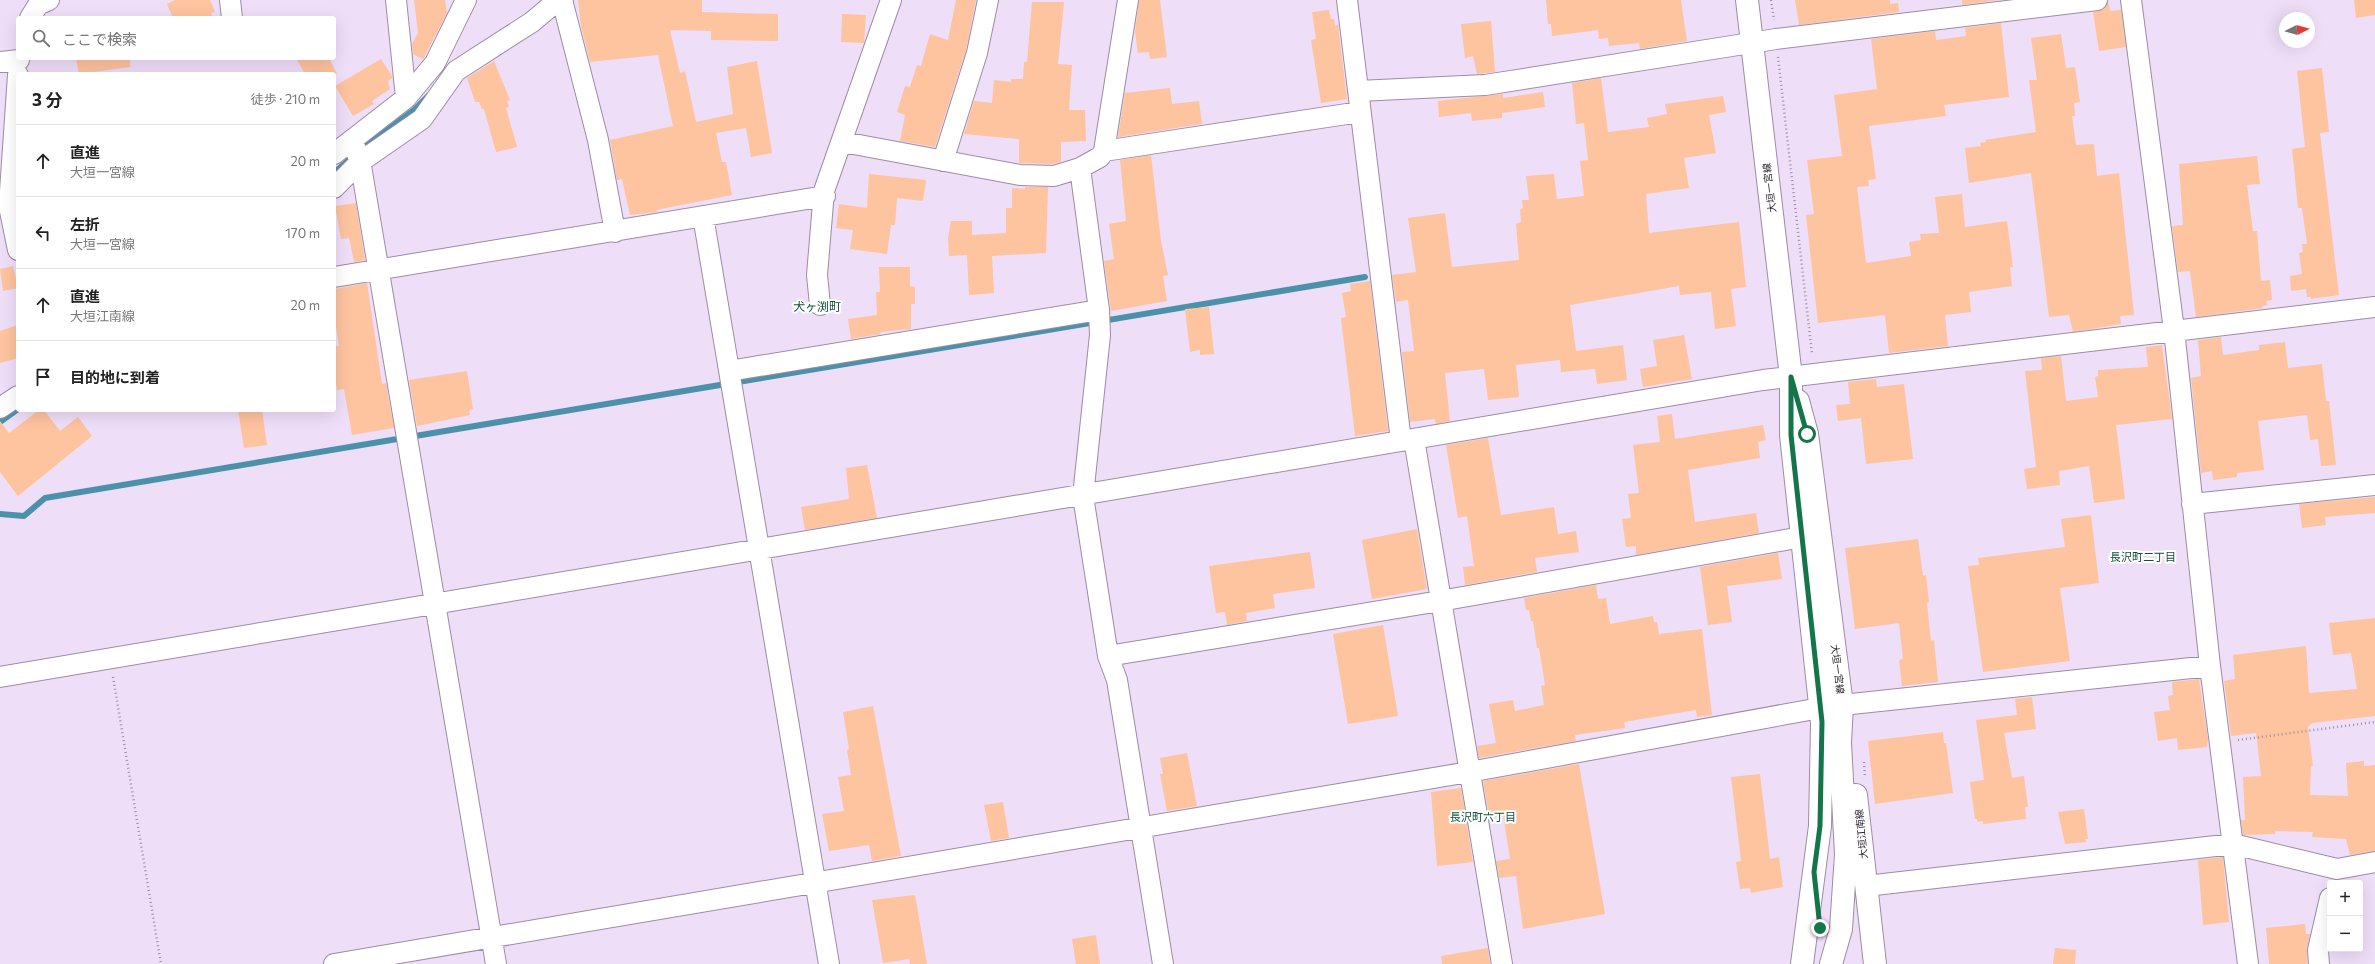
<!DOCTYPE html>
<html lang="ja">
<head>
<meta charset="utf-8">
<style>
	body { margin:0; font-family:Commissioner,"Noto Sans JP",sans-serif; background:#f2f2f2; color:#222 }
	.controls { position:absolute; right:12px; bottom:12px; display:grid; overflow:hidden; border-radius:4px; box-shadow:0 4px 16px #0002 }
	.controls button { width:36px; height:36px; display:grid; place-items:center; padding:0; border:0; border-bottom:1px solid #e0e0e0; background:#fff; color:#222; font:20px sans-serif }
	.compass { position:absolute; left:2279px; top:12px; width:36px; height:36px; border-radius:50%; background:#fff; box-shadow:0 4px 16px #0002; rotate:85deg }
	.stop { position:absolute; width:12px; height:12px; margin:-9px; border:3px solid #14744a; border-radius:50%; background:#fff }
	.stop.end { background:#14744a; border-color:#fff; box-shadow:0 1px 4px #0008 }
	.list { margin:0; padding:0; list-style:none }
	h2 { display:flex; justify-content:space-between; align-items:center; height:52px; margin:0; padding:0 16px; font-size:17px }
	h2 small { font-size:13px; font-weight:400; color:#767676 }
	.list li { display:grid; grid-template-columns:26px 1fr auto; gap:12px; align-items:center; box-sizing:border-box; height:72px; padding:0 16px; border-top:1px solid #e0e0e0 }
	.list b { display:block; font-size:15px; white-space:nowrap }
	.list p { margin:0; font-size:13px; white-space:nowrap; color:#767676 }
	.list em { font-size:13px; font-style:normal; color:#767676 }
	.icon { flex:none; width:22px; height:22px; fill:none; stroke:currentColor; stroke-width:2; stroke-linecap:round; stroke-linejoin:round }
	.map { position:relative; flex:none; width:2375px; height:964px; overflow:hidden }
	.search { position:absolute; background:#fff; box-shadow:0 4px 16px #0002; left:16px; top:16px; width:320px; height:44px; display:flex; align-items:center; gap:10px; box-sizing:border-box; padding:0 14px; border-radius:4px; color:#767676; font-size:15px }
	.panel { position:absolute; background:#fff; box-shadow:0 4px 16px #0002; left:16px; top:72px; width:320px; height:340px; border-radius:4px }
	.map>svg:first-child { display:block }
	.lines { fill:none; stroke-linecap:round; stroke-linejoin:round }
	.stream { stroke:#4b91a9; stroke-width:6 }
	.building { fill:#fec39f }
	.minor-casing { stroke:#9c8ca4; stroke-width:22 }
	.major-casing { stroke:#9c8ca4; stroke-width:24 }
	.path { stroke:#9c90a3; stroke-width:2.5; stroke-dasharray:1 3; stroke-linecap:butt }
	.minor { stroke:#fff; stroke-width:20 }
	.major { stroke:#fff; stroke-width:22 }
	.route { stroke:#14744a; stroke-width:5 }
	.labels { text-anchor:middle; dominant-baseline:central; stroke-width:4; stroke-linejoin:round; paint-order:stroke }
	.street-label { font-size:10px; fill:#2e2831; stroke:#fff }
	.neighbourhood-label { font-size:11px; fill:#125134; stroke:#fff }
	.quarter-label { font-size:12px; fill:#125134; stroke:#fff }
</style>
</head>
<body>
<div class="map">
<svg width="2375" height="964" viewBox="0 0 2375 964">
	<rect width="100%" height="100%" fill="#efdef8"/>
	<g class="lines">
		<!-- stream -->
		<path class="stream" d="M362 149 414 110 428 96
			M334 173 350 159
			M0 422 18 409
			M0 514 24 516 45 498 1365 277"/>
	</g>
	<!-- building -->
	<path class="building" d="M175 0H210L215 12 211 13 213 18H173L167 4Z
		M414 0H445L447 13 423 59 413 54 412 44 418 33Z
		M578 0H702V12L778 14V41L711 40V31L670 30 680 73 685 71 696 122 733 114 727 67 757 61 772 153 751 157 746 128 716 133 722 162H726L732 195 656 210 657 212 630 215 622 179 617 180 610 140 673 126 658 55 590 62 581 26Z
		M956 0H976L966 50 935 147 900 141 905 115 897 112 905 86 910 87 917 65 921 66 930 34 948 40Z
		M1139 0H1160L1167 57 1150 59 1149 52 1138 53 1135 32Z
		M1546 0H1681L1687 41 1640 49 1639 43 1609 46 1608 38 1599 39 1598 30 1552 36 1551 24H1548Z
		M1795 0H1890V4L1898 3 1899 12 1799 25Z
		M1962 0H1998L1962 5Z
		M2108 0 2110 11 2121 10 2126 47 2099 51 2093 12 2104 9Z
		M2354 0H2375V15L2356 18Z
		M1032 2H1064L1058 64 1072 65 1069 110H1085L1086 141 1061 142V162L1052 164 1019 163V139L964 134 974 101 992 103 994 80 1011 82V79H1023L1024 62H1027Z
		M1329 10 1331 19H1334L1335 26 1338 25 1347 99 1321 103 1311 40 1316 39 1312 12Z
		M842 14 866 15 864 43 841 42Z
		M1491 21 1495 72 1477 74 1473 56 1465 58 1461 24Z
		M2001 23 2009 97 1944 105 1946 116 1869 126 1876 179 1868 180 1869 186 1857 187 1866 263 1911 256 1909 242 1921 240 1920 234 1939 233 1935 197 1962 194 1965 227 2007 221 2013 267H2010L2012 286 1969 292 1971 312 1945 315 1948 346 1889 353 1885 315 1818 323 1806 215 1814 214 1807 160 1842 156 1834 95 1877 89 1871 39 1935 31 1936 40 1966 36 1965 28Z
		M2061 34 2066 68 2075 67 2080 102 2074 103 2075 116H2072L2076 145 2094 144 2097 176 2119 173 2134 315 2120 316 2121 324 2073 332 2069 315 2049 317 2031 173 1969 183 1965 148 1981 146 1980 143 1986 142 1985 140 2036 132 2029 80H2037L2031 38Z
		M76 58H130V67L79 74Z
		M296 58H329L337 74H305Z
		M381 59 392 76V78L388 81 390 89 372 101 374 104 353 116 335 86Z
		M494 61 510 100 507 101 509 107 506 108 517 147 496 152 484 109H482L479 102H475L467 78Z
		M2322 68 2329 132 2320 133 2339 295 2311 299V297H2307L2306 289 2291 291 2290 276 2302 274 2299 253 2303 252 2302 244H2307L2302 208H2298L2292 149 2305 147 2297 71Z
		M1601 78 1608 132 1649 127 1647 118 1667 114 1665 104 1723 96 1726 112 1709 115 1716 153 1684 158 1689 188 1646 194 1649 233 1739 222 1746 287 1731 289 1736 326 1715 329 1711 292 1680 295 1679 286 1570 305 1576 351 1623 345 1627 380 1597 384 1595 369 1561 372 1560 360 1516 365 1519 397 1488 400 1484 369 1445 373 1450 421 1436 424 1435 419 1410 422 1402 352 1414 351 1408 300 1396 302 1392 275 1416 272 1408 218 1445 213 1452 267 1519 260 1516 224 1521 222 1520 209 1523 208 1522 200H1529L1526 176 1554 174 1557 199 1584 196 1580 161 1588 160 1584 123 1576 124 1572 83Z
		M1170 88 1172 104 1199 101 1202 124 1118 137 1125 93Z
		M1543 92 1545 107 1502 113V118L1472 121 1471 113 1439 117 1438 101 1503 94V98Z
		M1151 155 1161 241 1168 275 1163 276 1167 301 1111 311 1104 261 1114 259 1109 224 1126 221 1120 160Z
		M2257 156 2260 184 2247 185 2253 231H2257L2261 281 2270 280 2272 300 2266 301 2267 305 2262 306 2263 308 2196 317 2190 271 2178 272 2172 226 2183 225 2179 164Z
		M869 174 926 180 923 201 897 198 895 225H891L887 254 850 249 853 230 836 228 839 204 867 208Z
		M1025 187H1048L1046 253 992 256 994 293 969 295 967 255 949 256 948 238 951 221H972V235L1006 233V208H1012V188L1025 189Z
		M356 203 365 260 354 262 349 238 341 239 335 206Z
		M13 266 18 288 3 291 0 269Z
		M879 267H910V286L915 287V304H911V329L880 332 881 334 851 339 848 319 877 315 876 292H880Z
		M1370 281 1388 431 1355 436 1341 318 1346 317 1342 293 1351 291 1350 284Z
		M367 283 382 384 386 383 394 428 352 435 344 389 337 390 334 373V346H339L334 315V289Z
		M1209 307 1214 354 1200 355V350L1190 352 1185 309Z
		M18 325V358L0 363V331Z
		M1684 335 1692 379 1643 387 1640 369 1657 366 1653 340Z
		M2221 337 2223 355 2259 350V345L2285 342 2288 368 2322 364 2326 401H2329L2336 465 2321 466 2318 439 2310 440 2307 415 2258 421 2264 470 2237 473V477L2213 480 2212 471 2201 473 2191 378 2201 376 2198 340Z
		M2162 345 2172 419 2116 425 2125 499 2094 503 2089 466 2059 471 2060 485 2027 489 2024 469 2036 467 2025 371 2042 370 2041 358 2061 356 2066 401 2098 397 2095 377 2098 376V370L2148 367 2146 347Z
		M467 371 473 409 469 410 470 415 417 426 409 380Z
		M1876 379 1877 387 1904 384 1913 459 1866 464 1861 418 1838 421 1836 405 1850 404 1848 382Z
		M39 410H44L60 431 78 417 92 436 18 496 0 472V421L9 433Z
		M238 410H262L267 445 244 448Z
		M1672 414 1675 439 1763 425 1766 440 1758 442 1760 458 1688 470 1695 522 1756 513 1759 533 1636 555V546L1626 547 1622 519 1631 518 1628 494 1639 493 1633 445 1660 442 1657 416Z
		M1488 438 1501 515 1554 507 1558 534 1576 531 1579 552 1535 558 1537 572 1465 585 1463 567 1474 566 1467 516 1458 518 1446 445Z
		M867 465 877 518 805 530 801 507 849 499 846 468Z
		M2375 497V513L2325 517 2326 525 2302 528 2299 504Z
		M2091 515 2099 583 2060 588 2070 661 1983 672 1968 566 1979 565 1978 558 2065 547 2061 519Z
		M1417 529 1427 589 1372 599 1362 540Z
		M1918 539 1923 576 1926 575 1929 602 1927 603 1931 641 1934 640 1938 682 1902 686 1899 660 1903 659 1899 623 1855 629 1845 548Z
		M1310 552 1315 588 1273 594 1275 608 1246 613 1247 621 1227 625 1225 612 1216 613 1209 566Z
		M1778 553 1782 579 1727 586 1732 622 1708 625 1700 567Z
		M1596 585 1598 599 1606 598 1610 624 1653 616 1654 622H1657L1659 634 1702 629 1712 715 1697 717 1696 710 1624 722 1625 728 1575 735 1576 741 1479 758 1477 746 1496 743 1489 704 1513 700 1515 711 1544 705 1541 686 1545 685 1539 648H1537L1533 621H1531L1529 610H1526L1524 598Z
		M2375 618V716L2312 723 2308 727 2313 766H2311L2310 795 2348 796 2346 763 2364 761V766L2375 765V851L2350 855 2346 839 2312 837 2313 832 2275 831V834L2243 835 2241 820H2245L2243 777 2261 776 2256 733 2231 736 2224 681 2235 679 2233 655 2306 646 2309 693 2357 689 2351 653 2333 655 2329 623Z
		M1383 625 1398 716 1348 724 1333 634Z
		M2199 679 2208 739 2207 747 2178 750 2177 738 2158 741 2154 712 2170 710 2168 696 2173 695 2172 682Z
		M2032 697 2036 729 2004 733 2012 778 2024 776 2028 807H2025L2026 819 1983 824V821L1978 822 1977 819H1975L1970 782 1984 780 1976 720 2017 715 2015 699Z
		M873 706 901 856 872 861 869 845 829 851 822 814 844 811 838 777 851 775 847 750 849 749 843 712Z
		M1943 732 1944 743H1946L1953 793 1875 804 1868 741Z
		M1187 753 1197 806 1167 811 1160 774H1163L1160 758Z
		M1579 764 1605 914 1523 929 1516 876 1499 878 1496 861 1510 859 1503 814 1489 816 1483 781Z
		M1760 774 1770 859 1779 857 1783 887 1751 893 1750 888 1740 889 1736 862 1741 861 1731 777Z
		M1461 788 1473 862 1437 866 1431 792Z
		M1003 802 1009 838 991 841 984 805Z
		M2084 809 2088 839H2085L2086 842 2065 844 2058 812Z
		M2223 857 2229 922 2203 925 2198 860Z
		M915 895 927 964H910L909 959 883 963 872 900Z
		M2305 924 2306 934H2310L2307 948V964H2269L2266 928Z
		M1096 935 1100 964H1076L1072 939Z
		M1488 948 1490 964H1442L1441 956Z
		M2055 948 2076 950 2075 964H2053Z"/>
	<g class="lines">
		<!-- minor casing -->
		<g class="minor-casing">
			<path id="minor" d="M230 0 232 18
				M396 0 406 98
				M562 0 598 140 615 232
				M1347 0 1401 441
				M2131 0 2174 330 2210 666 2248 964
				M30 18 38 5 49 0
				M0 62 19 60
				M18 75 9 206 18 250
				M1358 91 1485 85 1776 39 2097 0
				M350 142 355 147 361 166 496 964
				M843 142 1020 175 1054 176 1080 168 1100 157 1104 151 1128 0
				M1104 151 1360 112
				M334 154 406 98 435 63 466 0
				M943 161 977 53 988 0
				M1080 168 1099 310 1100 335 1083 496 1108 656 1117 680 1163 964
				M334 188 360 162 422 119 456 71 532 22 551 6 563 3
				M703 216 829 964
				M334 277 825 196
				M820 305 817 275 824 191 891 0
				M729 371 1099 310
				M0 408 18 396
				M1414 439 1502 964
				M2192 504 2375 485
				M1108 656 1440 601 1802 537
				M0 677 1763 380 2375 307
				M1842 705 2210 666
				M1866 886 2233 844 2337 869 2375 862
				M334 964 1469 772 1820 708
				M2319 964 2318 950 2330 898"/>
		</g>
		<!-- major casing -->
		<g class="major-casing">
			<path id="major" d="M1747 0 1791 377V435L1822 723 1820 826 1802 964
				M1798 401 1807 434 1842 705 1840 743 1846 854 1841 929 1831 964
				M1856 795 1875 964"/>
		</g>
		<!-- path -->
		<path class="path" d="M1771 0 1774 20
			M1778 57 1812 354
			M113 677 161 964
			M2238 740 2375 722
			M1864 762 1865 777"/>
		<!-- minor -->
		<use href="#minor" class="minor"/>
		<!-- major -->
		<use href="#major" class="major"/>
	</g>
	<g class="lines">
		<!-- route -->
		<path class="route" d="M1807 434 1791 377V435L1822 722 1820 826 1814 872 1820 928"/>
	</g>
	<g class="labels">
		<!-- street labels -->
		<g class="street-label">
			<text transform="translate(1769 188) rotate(-97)">大垣一宮線</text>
			<text transform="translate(1838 669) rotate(83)">大垣一宮線</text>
			<text transform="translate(1861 834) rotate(-96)">大垣江南線</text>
		</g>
		<!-- neighbourhood labels -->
		<g class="neighbourhood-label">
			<text x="2143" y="556">長沢町二丁目</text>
			<text x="1483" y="816">長沢町六丁目</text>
		</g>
		<!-- quarter labels -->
		<g class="quarter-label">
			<text x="817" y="306">犬ヶ渕町</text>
		</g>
	</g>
</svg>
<div class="controls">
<button>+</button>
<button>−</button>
</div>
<svg class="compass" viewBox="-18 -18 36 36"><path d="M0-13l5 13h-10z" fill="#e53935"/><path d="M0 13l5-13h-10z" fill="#767676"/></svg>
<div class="stop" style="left:1807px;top:434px"></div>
<div class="stop end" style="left:1820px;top:928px"></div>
<div class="search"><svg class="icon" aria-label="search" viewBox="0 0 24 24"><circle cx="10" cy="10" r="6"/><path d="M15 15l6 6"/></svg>ここで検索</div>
<section class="panel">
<h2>3 分<small>徒歩 · 210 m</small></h2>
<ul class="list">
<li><svg class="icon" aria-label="ahead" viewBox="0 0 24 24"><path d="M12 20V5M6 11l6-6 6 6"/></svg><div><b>直進</b><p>大垣一宮線</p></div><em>20 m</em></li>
<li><svg class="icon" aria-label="left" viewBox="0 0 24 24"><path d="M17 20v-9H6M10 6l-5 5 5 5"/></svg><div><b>左折</b><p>大垣一宮線</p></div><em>170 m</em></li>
<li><svg class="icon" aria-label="ahead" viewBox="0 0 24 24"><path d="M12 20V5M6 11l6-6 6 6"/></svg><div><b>直進</b><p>大垣江南線</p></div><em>20 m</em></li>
<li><svg class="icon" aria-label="arrive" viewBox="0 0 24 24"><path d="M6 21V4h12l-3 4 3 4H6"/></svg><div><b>目的地に到着</b></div></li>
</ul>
</section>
</div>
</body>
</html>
